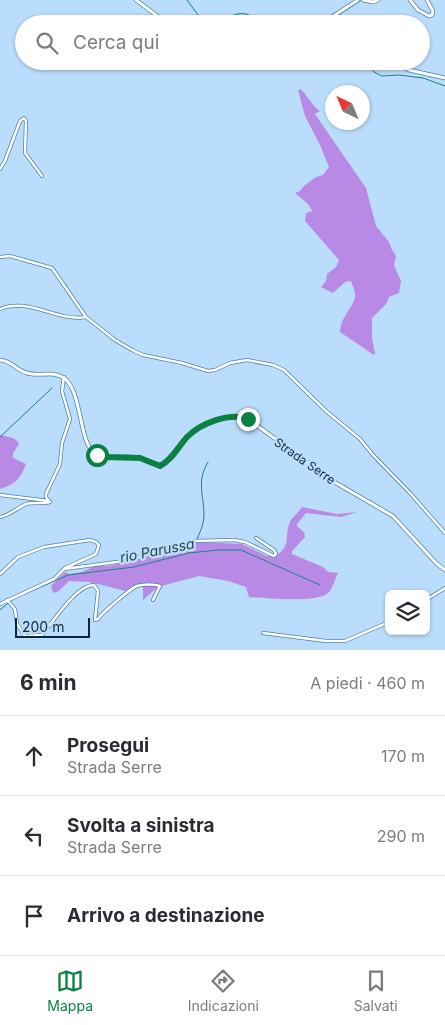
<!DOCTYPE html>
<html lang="it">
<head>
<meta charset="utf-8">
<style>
	body { margin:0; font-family:Inter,sans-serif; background:#f2f2f3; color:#2b2b33 }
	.controls { position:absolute; right:15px; bottom:15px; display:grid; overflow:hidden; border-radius:8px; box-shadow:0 1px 4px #0004 }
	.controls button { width:45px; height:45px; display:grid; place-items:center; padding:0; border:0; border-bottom:1px solid #e1e1e2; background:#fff; color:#2b2b33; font:25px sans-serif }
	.compass { position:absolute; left:325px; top:85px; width:45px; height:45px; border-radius:50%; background:#fff; box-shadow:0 1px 4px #0004; rotate:316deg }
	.scale { position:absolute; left:15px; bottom:12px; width:75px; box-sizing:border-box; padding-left:5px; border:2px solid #0f273b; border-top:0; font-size:14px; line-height:18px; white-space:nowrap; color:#0f273b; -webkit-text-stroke:4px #bbddfd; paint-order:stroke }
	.stop { position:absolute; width:15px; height:15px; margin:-11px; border:4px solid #0b8043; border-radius:50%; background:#fff }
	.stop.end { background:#0b8043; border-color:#fff; box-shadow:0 1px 5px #0008 }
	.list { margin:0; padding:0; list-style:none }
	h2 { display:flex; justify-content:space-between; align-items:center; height:65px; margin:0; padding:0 20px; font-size:21px }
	h2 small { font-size:16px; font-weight:400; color:#7c7c81 }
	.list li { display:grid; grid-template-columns:32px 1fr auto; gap:15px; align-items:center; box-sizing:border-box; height:80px; padding:0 20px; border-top:1px solid #e1e1e2 }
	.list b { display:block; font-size:19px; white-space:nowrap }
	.list p { margin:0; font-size:16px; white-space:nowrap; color:#7c7c81 }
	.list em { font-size:16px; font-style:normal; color:#7c7c81 }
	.icon { flex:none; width:28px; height:28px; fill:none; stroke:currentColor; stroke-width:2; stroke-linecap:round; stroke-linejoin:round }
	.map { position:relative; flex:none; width:445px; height:650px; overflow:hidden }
	.search { position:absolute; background:#fff; box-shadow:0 1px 4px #0004; left:15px; right:15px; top:15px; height:55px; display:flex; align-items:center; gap:12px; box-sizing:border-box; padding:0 18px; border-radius:28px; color:#7c7c81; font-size:19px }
	.sheet { height:305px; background:#fff }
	nav { display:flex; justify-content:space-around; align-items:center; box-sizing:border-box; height:70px; border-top:1px solid #e1e1e2; background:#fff; font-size:14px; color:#7c7c81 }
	nav a { display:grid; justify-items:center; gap:2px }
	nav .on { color:#0b8043 }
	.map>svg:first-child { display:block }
	.forest { fill:#b989e6 }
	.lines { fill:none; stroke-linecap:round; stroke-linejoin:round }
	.stream { stroke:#1a8382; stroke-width:1 }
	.minor-casing { stroke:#4880b0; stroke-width:4 }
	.tertiary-casing { stroke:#4880b0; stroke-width:4.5 }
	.secondary-casing { stroke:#4880b0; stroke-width:4.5 }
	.minor { stroke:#fff; stroke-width:2.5 }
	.tertiary { stroke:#fff; stroke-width:3 }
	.secondary { stroke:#fff; stroke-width:3 }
	.route { stroke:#0b8043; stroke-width:6 }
	.labels { text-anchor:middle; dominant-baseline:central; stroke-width:5; stroke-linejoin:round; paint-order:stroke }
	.street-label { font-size:12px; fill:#0f273b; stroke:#bbddfd }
	.water-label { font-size:14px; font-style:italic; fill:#26423e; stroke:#bbddfd }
</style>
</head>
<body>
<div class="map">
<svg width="445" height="650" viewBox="0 0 445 650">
	<rect width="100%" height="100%" fill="#bbddfd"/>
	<!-- forest -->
	<path class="forest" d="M301 89 315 107 320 111 315 114 366 188 376 226 389 242 392 250 396 256 394 265 401 281 399 293 389 297 386 304 372 318V338L375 353 374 355 340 332C340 316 357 304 355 294 355 290 352 285 351 281L345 282 333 293 321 287 326 281 327 274 336 267 339 260 305 221 306 213 312 211 308 204 295 193 300 191 304 186 316 177 323 175 329 167 320 145 305 116 298 90Z
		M1 435C8 437 16 437 19 444L13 453V458L26 464C20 480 15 484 0 489V436Z
		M302 507 337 514 357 512 341 517 306 513 297 524V526L304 532 305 537 292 551V554L323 567 328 572 338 573C335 579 332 591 327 594 312 603 267 598 249 597L246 587 228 581 199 576 158 587 143 600V587L140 584 125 591 90 582 69 581 59 591 53 593 51 586 65 572 69 574 82 572 95 566H109L126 562 175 551 188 544 198 542 242 544 267 556H275C293 546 283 534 291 520 294 516 299 512 302 507Z"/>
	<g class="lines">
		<!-- stream -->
		<path class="stream" d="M187 0 201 19 210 24
			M213 24C232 17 243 5 260 23
			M325 24 361 0
			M366 61 374 72 382 76 399 75 423 78 445 86
			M0 437 52 388
			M189 553C196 541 203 530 204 516 204 495 196 482 208 462
			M27 593 68 575 134 567 189 553 218 550H241L320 585
			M0 610 12 600"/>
		<!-- minor casing -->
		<g class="minor-casing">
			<path id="minor" d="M0 169 5 161 20 121 24 118 26 121 25 153 42 176
				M0 257 10 256 52 268 86 317 115 340 132 350 143 355 182 363 208 371 215 370 230 363 247 360 273 365 284 370 326 411 360 439 373 455 410 493 445 533
				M0 309C29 297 57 322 86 317
				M0 495 49 501
				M50 502 46 497V494L60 464 62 443 70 419 62 391 64 377
				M0 517C10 515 17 508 26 504 33 502 43 504 50 502
				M0 574 18 557 44 547 90 540 96 542 99 545 96 554 65 568
				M7 600 15 609 17 624 25 636 42 635C53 622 76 585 94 585L98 591 95 620 98 619C102 613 131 588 137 586 144 584 154 584 160 586L153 600
				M426 600 445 588
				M0 604 54 579 64 569 124 561 176 548 193 541 234 540 245 542 274 556 276 554 274 550 256 538
				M263 633 326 641H345L389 622"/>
		</g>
		<!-- tertiary casing -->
		<g class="tertiary-casing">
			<path id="tertiary" d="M136 0 168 24
				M363 0 373 2 378 0
				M410 0 418 10 429 16 432 15 433 11 427 0
				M259 24C271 14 289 22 302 24
				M321 24 358 0
				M391 61 409 70 445 78"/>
		</g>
		<!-- secondary casing -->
		<g class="secondary-casing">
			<path id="secondary" d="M0 360C12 361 16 370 27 373 39 377 53 370 64 378 83 392 78 443 96 455 100 457 106 457 111 457 120 457 129 456 138 458 145 459 152 463 160 465 172 461 178 447 187 437 201 423 230 412 248 419L336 483 393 516 437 564 445 570"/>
		</g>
		<!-- minor -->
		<use href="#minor" class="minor"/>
		<!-- tertiary -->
		<use href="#tertiary" class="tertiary"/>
		<!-- secondary -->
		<use href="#secondary" class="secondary"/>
	</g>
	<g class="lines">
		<!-- route -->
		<path class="route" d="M97 455 105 457 140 458 160 466C172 460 178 447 187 437 201 423 230 412 248 419"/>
	</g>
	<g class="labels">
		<!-- street labels -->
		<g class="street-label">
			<text transform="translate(305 461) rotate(35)">Strada Serre</text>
		</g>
		<!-- water labels -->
		<g class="water-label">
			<text transform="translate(157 550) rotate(-11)">rio Parussa</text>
		</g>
	</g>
</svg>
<div class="controls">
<button><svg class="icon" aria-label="layers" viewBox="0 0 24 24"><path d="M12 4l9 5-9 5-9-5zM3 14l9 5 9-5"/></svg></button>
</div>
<svg class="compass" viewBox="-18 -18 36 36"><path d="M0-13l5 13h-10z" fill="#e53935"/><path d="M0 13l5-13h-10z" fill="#7c7c81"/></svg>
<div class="scale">200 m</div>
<div class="stop" style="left:97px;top:455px"></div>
<div class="stop end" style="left:248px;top:419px"></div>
<div class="search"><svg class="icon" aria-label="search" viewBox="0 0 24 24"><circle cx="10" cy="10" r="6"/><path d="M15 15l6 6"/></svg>Cerca qui</div>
</div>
<section class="sheet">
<h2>6 min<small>A piedi · 460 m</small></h2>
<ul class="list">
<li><svg class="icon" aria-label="ahead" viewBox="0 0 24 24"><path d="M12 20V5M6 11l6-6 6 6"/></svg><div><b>Prosegui</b><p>Strada Serre</p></div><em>170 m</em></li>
<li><svg class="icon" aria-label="left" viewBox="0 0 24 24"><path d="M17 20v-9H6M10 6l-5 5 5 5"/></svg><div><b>Svolta a sinistra</b><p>Strada Serre</p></div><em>290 m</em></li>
<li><svg class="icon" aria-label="arrive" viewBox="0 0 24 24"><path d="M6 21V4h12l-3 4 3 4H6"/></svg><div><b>Arrivo a destinazione</b></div></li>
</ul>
</section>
<nav>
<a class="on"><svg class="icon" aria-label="map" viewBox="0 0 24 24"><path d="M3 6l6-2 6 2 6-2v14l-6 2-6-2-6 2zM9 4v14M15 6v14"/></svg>Mappa</a>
<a><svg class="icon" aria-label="directions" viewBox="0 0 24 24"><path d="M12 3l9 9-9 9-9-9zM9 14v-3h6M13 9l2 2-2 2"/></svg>Indicazioni</a>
<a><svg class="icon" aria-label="saved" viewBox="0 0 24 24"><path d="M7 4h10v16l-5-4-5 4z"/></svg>Salvati</a>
</nav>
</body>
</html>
